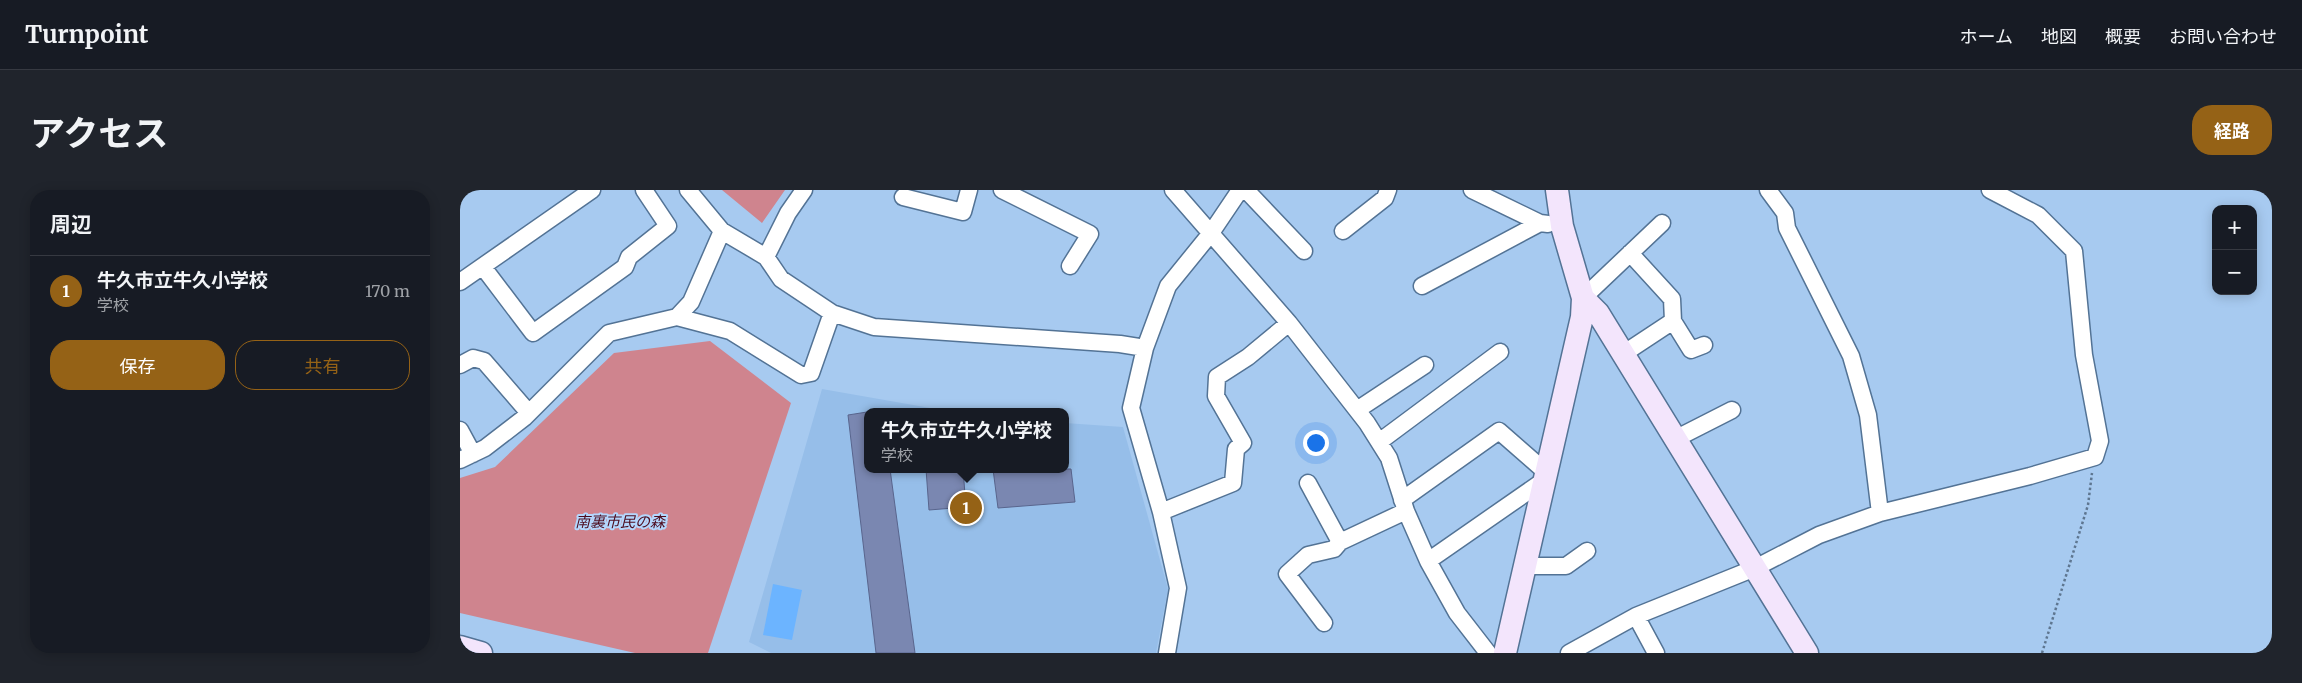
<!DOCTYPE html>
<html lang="ja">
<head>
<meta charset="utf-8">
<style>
	body { margin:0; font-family:Merriweather,"Noto Sans JP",serif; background:#20242c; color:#f1f3f6 }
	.controls { position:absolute; right:15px; top:15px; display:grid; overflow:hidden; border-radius:10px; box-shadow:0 2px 12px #0003 }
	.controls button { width:45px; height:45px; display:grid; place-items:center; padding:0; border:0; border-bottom:1px solid #363941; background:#171b24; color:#f1f3f6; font:25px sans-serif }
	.you { position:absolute; left:855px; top:252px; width:18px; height:18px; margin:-12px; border:4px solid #fff; border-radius:50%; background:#1a73e8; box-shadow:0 0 0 8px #1a73e833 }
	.badge { display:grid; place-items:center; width:32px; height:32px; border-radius:50%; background:#956216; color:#fff; font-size:16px; font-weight:700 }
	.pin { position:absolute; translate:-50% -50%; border:2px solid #fff; box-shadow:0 1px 5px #0006 }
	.popup { position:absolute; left:404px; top:218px; width:205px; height:65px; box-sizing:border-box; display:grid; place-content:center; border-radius:10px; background:#171b24; filter:drop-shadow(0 1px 4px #0005); font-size:16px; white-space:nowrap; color:#9ea1a6 }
	.popup b { font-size:19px; color:#f1f3f6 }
	.popup::after { content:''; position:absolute; left:50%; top:100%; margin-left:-10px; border:10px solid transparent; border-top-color:#171b24 }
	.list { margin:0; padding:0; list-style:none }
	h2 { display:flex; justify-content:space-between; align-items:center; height:65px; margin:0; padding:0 20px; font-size:21px }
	h2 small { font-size:16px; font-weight:400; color:#9ea1a6 }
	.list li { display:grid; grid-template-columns:32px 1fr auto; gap:15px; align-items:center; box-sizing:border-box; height:70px; padding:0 20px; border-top:1px solid #363941 }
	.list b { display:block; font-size:19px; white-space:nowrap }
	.list p { margin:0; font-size:16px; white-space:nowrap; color:#9ea1a6 }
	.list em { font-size:16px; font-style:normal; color:#9ea1a6 }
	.actions { display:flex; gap:10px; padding:15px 20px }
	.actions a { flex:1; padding:11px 0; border:1px solid #956216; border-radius:20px; text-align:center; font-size:18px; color:#956216 }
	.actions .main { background:#956216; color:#fff }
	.map { position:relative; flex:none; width:1812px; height:463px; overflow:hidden; border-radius:20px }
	header { display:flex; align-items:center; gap:30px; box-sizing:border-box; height:70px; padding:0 25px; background:#171b24; border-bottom:1px solid #363941 }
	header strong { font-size:24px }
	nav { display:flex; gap:28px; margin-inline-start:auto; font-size:18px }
	.intro { display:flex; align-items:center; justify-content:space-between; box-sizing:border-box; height:120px; padding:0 30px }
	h1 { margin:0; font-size:35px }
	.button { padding:12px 22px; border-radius:20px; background:#956216; color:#fff; font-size:18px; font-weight:700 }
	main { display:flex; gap:30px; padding:0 30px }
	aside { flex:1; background:#171b24; border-radius:20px; box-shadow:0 2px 12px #0003 }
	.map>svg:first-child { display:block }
	.built { fill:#96bee9 }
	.green { fill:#cf848e }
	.water { fill:#6cb4ff }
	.building { fill:#7a87b1; stroke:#59658d }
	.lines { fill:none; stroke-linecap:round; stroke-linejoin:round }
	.street-casing { stroke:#537395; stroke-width:19 }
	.secondary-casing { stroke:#537395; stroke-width:25 }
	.path { stroke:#5e7690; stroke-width:2.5; stroke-dasharray:2.5 2.5; stroke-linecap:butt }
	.street { stroke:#fff; stroke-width:16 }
	.secondary { stroke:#f3e5fc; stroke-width:22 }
	.labels { text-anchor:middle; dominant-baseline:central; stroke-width:4; stroke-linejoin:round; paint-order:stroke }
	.park-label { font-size:15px; font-style:italic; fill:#4d0b1d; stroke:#b4d7fd }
</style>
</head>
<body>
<header>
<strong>Turnpoint</strong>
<nav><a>ホーム</a><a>地図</a><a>概要</a><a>お問い合わせ</a></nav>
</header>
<div class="intro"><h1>アクセス</h1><a class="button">経路</a></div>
<main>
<aside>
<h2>周辺<small></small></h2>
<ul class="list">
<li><span class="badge">1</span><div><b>牛久市立牛久小学校</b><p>学校</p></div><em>170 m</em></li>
</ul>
<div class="actions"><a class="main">保存</a><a>共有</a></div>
</aside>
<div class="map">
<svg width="1812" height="463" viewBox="0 0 1812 463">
	<rect width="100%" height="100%" fill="#a7caf0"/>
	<!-- built -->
	<path class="built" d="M362 199 493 222H407V279H605V233L663 237 708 399 696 463H311L289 452Z"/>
	<!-- green -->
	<path class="green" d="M262 0H325L302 33Z
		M250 151 331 213 248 463H175L0 423V288L35 277 154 163Z"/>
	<!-- water -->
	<path class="water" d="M313 394 342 400 332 450 303 445Z"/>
	<!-- building -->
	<path class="building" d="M407 222V279H430L455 463H416L388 225Z
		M466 279H503L506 317 469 320Z
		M533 279H611L615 312 538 318Z"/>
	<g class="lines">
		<!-- street casing -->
		<g class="street-casing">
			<path id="street" d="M228 0 262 41 306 67 321 89 372 123 414 137 660 154 685 158
				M542 0 630 44 610 76
				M713 0 829 133 907 233 929 268 946 321 968 371 997 423 1028 463
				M786 0 844 61
				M1012 0 1080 33 1088 34
				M1308 0 1325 23 1327 38 1391 166 1408 225 1420 323
				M443 7 503 22 509 0
				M883 41 925 8 928 0
				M1170 63 1212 109 1213 131 1231 160 1244 155
				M306 67 328 23 344 0
				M23 77 73 143 165 77 169 67 208 36 184 0
				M0 92 132 0
				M962 96 1080 33
				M1123 108 1202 33
				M217 127 231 112 262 41
				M1163 164 1213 131
				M0 175 13 168 24 171 69 223
				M897 220 965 175
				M0 240 13 264
				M1215 249 1272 220
				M919 252 1040 162
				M0 270 25 258 64 228 149 143 217 127 270 141 341 185 351 183 372 123
				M848 293 880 352
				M942 310 1039 241 1087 283
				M701 322 773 293 776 259 783 253 756 206 757 187 788 167 829 133
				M968 371 1086 289
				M1065 376H1106L1127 361
				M1176 426 1196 463
				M864 433 827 384 848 365 874 359 880 352 946 321
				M707 463 718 398 701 322 671 218 685 158 708 96 751 43 780 0
				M1109 463 1176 426 1295 378 1359 345 1420 323 1570 286 1635 267 1640 251 1624 165 1614 61 1578 25 1530 0"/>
		</g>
		<!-- secondary casing -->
		<g class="secondary-casing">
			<path id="secondary" d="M1123 108 1138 123 1347 463
				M0 457 21 463
				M1045 463 1122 127 1123 108 1102 36 1097 0"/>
		</g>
		<!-- path -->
		<path class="path" d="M1582 463 1628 315 1632 283"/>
		<!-- street -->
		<use href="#street" class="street"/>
		<!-- secondary -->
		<use href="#secondary" class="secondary"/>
	</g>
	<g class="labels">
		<!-- park labels -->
		<g class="park-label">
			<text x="160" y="331">南裏市民の森</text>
		</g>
	</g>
</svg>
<div class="controls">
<button>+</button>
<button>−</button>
</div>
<div class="you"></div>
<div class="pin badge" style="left:506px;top:318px">1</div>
<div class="popup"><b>牛久市立牛久小学校</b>学校</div>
</div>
</main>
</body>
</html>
